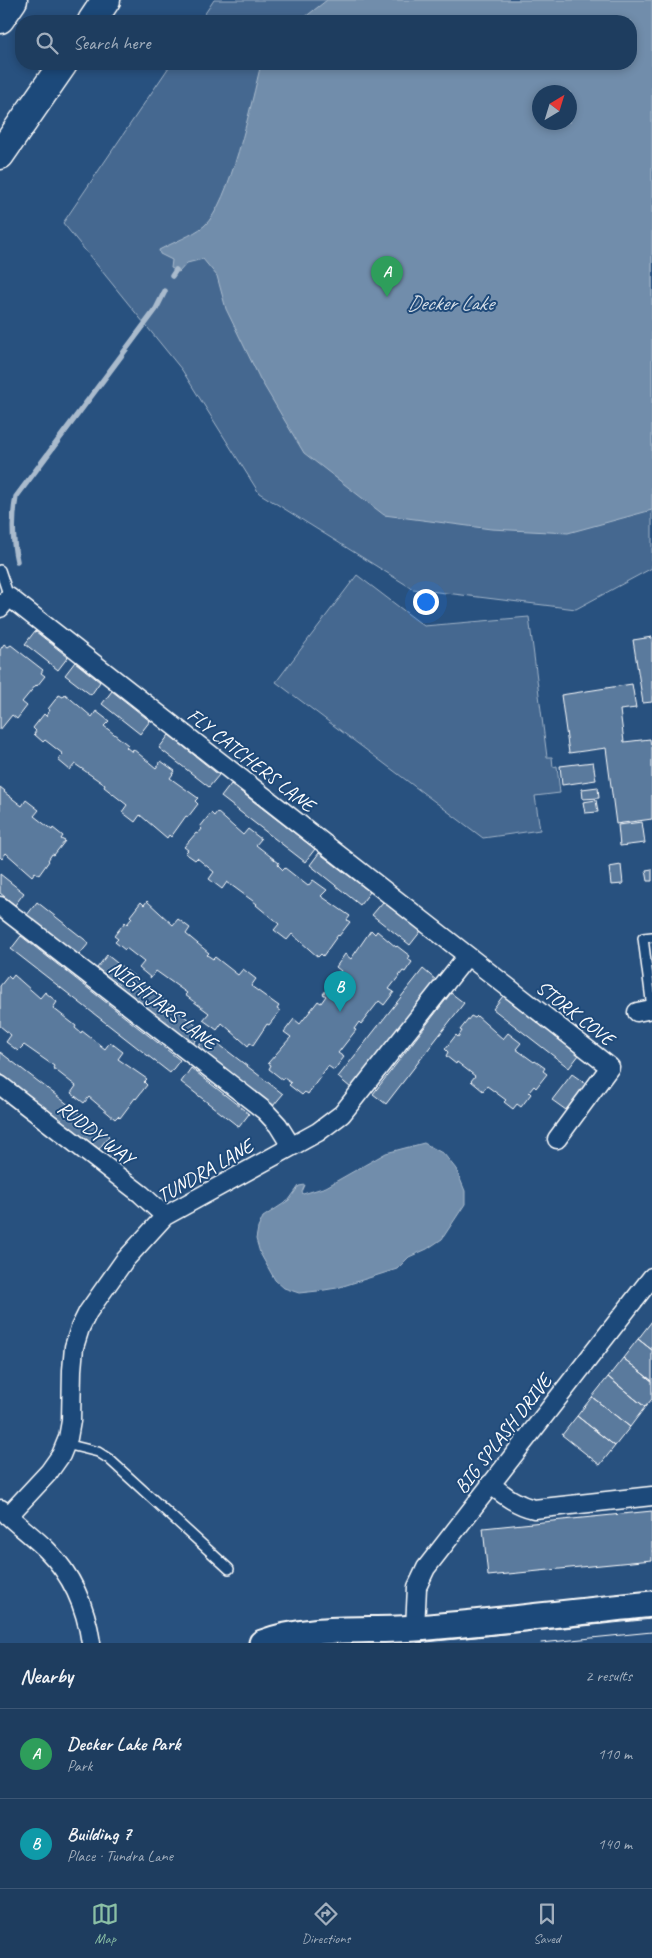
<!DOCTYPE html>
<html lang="en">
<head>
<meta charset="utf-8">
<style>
	body { margin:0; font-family:Caveat,sans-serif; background:#2b4868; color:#f1f3f6 }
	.compass { position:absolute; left:532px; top:85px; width:45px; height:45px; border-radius:50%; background:#1e3d5f; box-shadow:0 2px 8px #0003; rotate:38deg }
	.you { position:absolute; left:425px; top:601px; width:18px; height:18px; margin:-12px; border:4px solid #fff; border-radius:50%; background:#1a73e8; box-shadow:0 0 0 8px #1a73e833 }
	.badge { display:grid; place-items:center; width:32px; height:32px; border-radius:50%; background:#8abfa5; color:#fff; font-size:16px; font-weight:700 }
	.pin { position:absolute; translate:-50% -41px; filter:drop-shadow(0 1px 2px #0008) }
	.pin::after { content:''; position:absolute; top:26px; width:18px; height:15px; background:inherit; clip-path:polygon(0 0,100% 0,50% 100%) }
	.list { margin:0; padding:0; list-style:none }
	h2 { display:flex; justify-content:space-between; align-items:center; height:65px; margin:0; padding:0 20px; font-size:21px }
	h2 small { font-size:16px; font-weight:400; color:#a1aebd }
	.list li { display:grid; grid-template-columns:32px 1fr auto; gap:15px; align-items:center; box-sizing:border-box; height:90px; padding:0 20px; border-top:1px solid #3c5674 }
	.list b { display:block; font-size:19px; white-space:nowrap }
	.list p { margin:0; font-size:16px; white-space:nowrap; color:#a1aebd }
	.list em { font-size:16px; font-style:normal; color:#a1aebd }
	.icon { flex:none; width:28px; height:28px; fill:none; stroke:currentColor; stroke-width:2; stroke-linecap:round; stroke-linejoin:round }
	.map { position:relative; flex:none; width:652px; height:1643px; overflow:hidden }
	.search { position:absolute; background:#1e3d5f; box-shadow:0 2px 8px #0003; left:15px; right:15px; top:15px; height:55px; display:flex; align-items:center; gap:12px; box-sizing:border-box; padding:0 18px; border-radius:20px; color:#a1aebd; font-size:19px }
	.sheet { height:245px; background:#1e3d5f }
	nav { display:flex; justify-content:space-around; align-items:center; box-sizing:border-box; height:70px; border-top:1px solid #3c5674; background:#1e3d5f; font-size:14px; color:#a1aebd }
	nav a { display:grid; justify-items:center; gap:2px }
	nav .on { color:#8abfa5 }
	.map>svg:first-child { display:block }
	.green { fill:#446890; stroke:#a2b4c8; fill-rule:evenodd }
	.water { fill:#718dab; stroke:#aabbcd; fill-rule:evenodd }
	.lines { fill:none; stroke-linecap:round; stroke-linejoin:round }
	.stream { stroke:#aabbcd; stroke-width:5.5 }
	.building { fill:#5a7a9d; stroke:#fff }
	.lane-casing { stroke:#fff; stroke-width:12 }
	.street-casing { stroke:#fff; stroke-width:21 }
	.secondary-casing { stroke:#fff; stroke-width:29 }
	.highway-casing { stroke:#fff; stroke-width:31 }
	.lane { stroke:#1f4a7a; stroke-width:9 }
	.street { stroke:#1f4a7a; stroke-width:18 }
	.secondary { stroke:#1f4a7a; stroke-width:25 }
	.highway { stroke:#1f4a7a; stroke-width:28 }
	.tram { stroke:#fff; stroke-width:1 }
	.labels { text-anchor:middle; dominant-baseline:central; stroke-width:4; stroke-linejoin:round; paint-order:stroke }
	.street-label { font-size:20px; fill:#fff; stroke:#1f4a7a }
	.water-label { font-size:21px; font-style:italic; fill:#d4dde6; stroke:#1f4a7a }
</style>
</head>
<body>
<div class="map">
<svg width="652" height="1643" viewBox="0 0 652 1643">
	<rect width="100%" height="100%" fill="#28517f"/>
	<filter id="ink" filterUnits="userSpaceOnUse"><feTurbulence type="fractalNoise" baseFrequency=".02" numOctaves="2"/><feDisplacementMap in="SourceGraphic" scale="10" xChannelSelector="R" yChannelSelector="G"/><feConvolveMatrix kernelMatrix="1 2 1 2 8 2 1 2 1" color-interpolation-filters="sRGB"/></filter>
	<g filter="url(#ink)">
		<!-- green -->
		<path class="green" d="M214 0H652V568L576 609 413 589 259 493 182 370 63 223 171 64H631V21H200ZM540 92H570V122H540Z
			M357 575 424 626 529 617 547 757H552L553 767 557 766 560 793 535 796 540 830 483 838 276 682Z"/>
		<!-- water -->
		<path class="water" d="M327 0H652V510L568 533 491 529 384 515 304 453 260 379 226 309 217 276 203 259 187 263 179 272 171 268 172 260 160 254 159 250C172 243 193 235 204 226 230 204 252 100 261 64H631V21H300ZM540 92H570V122H540Z
			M424 1143 444 1154 456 1169 465 1191V1204L442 1239 427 1249 409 1257 397 1269 337 1288 318 1291 299 1293 284 1288 275 1280 260 1253 256 1239 258 1228 263 1217 289 1200 299 1186 305 1185 302 1192 303 1194 326 1187 386 1153Z"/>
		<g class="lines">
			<!-- stream -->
			<path class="stream" d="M172 276 176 270
				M17 561C12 539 12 519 16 497L156 309 165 291"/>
		</g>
		<!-- building -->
		<path class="building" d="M35 631 68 657 58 670 25 644Z
			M652 637V702L643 703 633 640Z
			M4 644 8 647 11 645 25 656 43 670 41 673 45 676 37 686 36 685 22 702 27 706 17 719 12 715 0 730V650Z
			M75 662 100 682 91 695 65 675Z
			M632 684 636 708 620 710 624 742 650 739 651 745H652V819L616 824 606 748 569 753 561 695Z
			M112 691 150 721 140 734 102 704Z
			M65 694 92 717 96 711 109 721 104 726 128 745 126 747 132 752 133 749 156 768 161 761 175 771 170 778 198 798 195 801 198 804 188 817 186 816 171 837 169 835 167 838 140 815 135 822 122 812 127 805 104 787 105 785 75 764 70 770 58 760 63 754 45 740 43 742 34 734 36 731 33 728 44 714 46 716 50 710 48 709 59 695 63 697Z
			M169 735 219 775 209 787 159 748Z
			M593 762 596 780 562 785 560 766Z
			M231 784 315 849 305 862 221 797Z
			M0 787 5 791 4 792 22 806 26 800 39 810 34 816 52 830 53 828 63 836 61 839 65 841 54 855 52 854 48 860 49 861 39 875 35 872 32 876 6 853 2 859 0 857Z
			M598 787 599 798 583 799 582 789Z
			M596 800 598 812 585 813 583 802Z
			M217 812 243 835 248 829 261 839 256 845 279 863 278 865 283 870 285 868 308 886 313 880 327 890 321 896 350 916 347 920 350 922 339 936 338 935 323 956 321 954 318 957 292 934 287 940 274 930 279 924 256 905 257 904 227 882 222 889 209 879 214 872 197 858 195 860 185 853 188 850 184 847 196 833 198 834 202 829 200 827 211 813 214 816Z
			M642 822 645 843 620 846 618 825Z
			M319 853 370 892 360 905 310 865Z
			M621 865 623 884 611 885 609 867Z
			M652 869V881H648L646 870Z
			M0 874 24 893 15 905 0 893Z
			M147 901 173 925 178 919 190 928 186 934 209 953 207 955 213 959 215 957 238 975 243 969 256 979 251 986 279 1006 277 1009 280 1011 269 1025 267 1024 253 1045 250 1043 248 1046 222 1023 217 1030 203 1020 209 1013 185 995 187 993 156 971 151 978 139 968 144 962 126 948 125 950 115 942 118 939 114 936 125 922 127 924 132 918 130 916 141 902 144 905Z
			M37 902 89 943 79 955 27 915Z
			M383 902 421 931 410 945 372 915Z
			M371 930 375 934 377 931 396 947 397 946 410 956 408 959 412 962 405 972 403 971 389 989 394 992 384 1005 379 1001 361 1024 359 1022 354 1029 356 1030 338 1053 344 1057 334 1070 328 1066 308 1094 305 1092 302 1095 289 1085 291 1083 284 1078 283 1080 269 1069 271 1065 268 1063 291 1037 284 1032 294 1019 300 1024 318 1001 321 1003 326 996 323 994 341 971 336 967 345 954 351 959Z
			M21 936 180 1060 170 1073 11 949Z
			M107 955 203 1031 193 1044 97 968Z
			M423 969 436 980 351 1088 338 1077Z
			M14 975 40 998 45 992 57 1002 53 1008 76 1026 75 1028 81 1033 82 1031 105 1049 110 1042 123 1052 118 1059 147 1079 144 1082 147 1085 136 1099 135 1098 120 1118 118 1116 115 1119 89 1097 84 1103 71 1093 76 1086 53 1068 54 1066 24 1045 18 1051 6 1042 11 1035 0 1026V986L8 976 11 979Z
			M451 993 464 1003 386 1104 373 1094Z
			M503 996 579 1055 569 1068 493 1009Z
			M471 1016 475 1018 477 1016 503 1039 508 1033 521 1043 516 1049 534 1062 535 1061 545 1068 543 1071 547 1074 536 1088 534 1086 529 1092 531 1094 521 1107 517 1104 513 1109 504 1102 506 1100 487 1086 483 1091 471 1081 475 1076 457 1062 456 1064 446 1056 448 1052 445 1049 456 1035 458 1037 462 1031 460 1030Z
			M207 1035 283 1094 273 1106 198 1047Z
			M0 1052 109 1136 99 1149 0 1073Z
			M191 1068 249 1114 239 1127 181 1082Z
			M572 1074 586 1084 566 1110 552 1100Z
			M652 1321V1350L638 1339Z
			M638 1339 652 1350V1381L623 1358Z
			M623 1358 652 1381V1399L645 1407 608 1377Z
			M608 1377 645 1407 630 1427 592 1397Z
			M592 1397 630 1427 615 1446 577 1416Z
			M577 1416 615 1446 600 1465 562 1435Z
			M652 1511V1560L488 1576 483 1528Z"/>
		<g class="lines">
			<!-- lane casing -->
			<g class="lane-casing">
				<path id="lane" d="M0 570 9 597
					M652 937 643 938 652 1008
					M66 1444 98 1452 109 1459 229 1569"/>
			</g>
			<!-- street casing -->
			<g class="street-casing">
				<path id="street" d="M0 608 9 597 610 1067 557 1139
					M0 906 265 1111 278 1125 291 1146
					M637 1012 652 1009
					M0 1085 141 1194 165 1216
					M490 1484C504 1495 516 1505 534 1509L652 1496
					M1 1509C16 1524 33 1536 47 1550 73 1576 86 1607 91 1643
					M8 1516 49 1472 61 1455 68 1438 71 1421 72 1370 74 1347 80 1328 88 1312 124 1261 165 1216 318 1132 342 1114 467 956
					M415 1628 417 1587 426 1568 652 1277"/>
			</g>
			<!-- secondary casing -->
			<g class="secondary-casing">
				<path id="secondary" d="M262 1643C311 1625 365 1632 417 1628 495 1622 574 1612 652 1604"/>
			</g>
			<!-- highway casing -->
			<g class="highway-casing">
				<path id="highway" d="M0 19 13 0
					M92 21 106 0
					M0 155 63 64"/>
			</g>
			<!-- lane -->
			<use href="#lane" class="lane"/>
			<!-- street -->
			<use href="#street" class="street"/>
			<!-- secondary -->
			<use href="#secondary" class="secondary"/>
			<!-- highway -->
			<use href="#highway" class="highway"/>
			<!-- tram -->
			<path class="tram" d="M417 1643 652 1619
				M541 1643 652 1632"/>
		</g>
	</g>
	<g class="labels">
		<!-- street labels -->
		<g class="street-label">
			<text transform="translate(251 760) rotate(38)">FLY CATCHERS LANE</text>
			<text transform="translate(163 1005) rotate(38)">NIGHTJARS LANE</text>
			<text transform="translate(575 1013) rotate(38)">STORK COVE</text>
			<text transform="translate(96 1133) rotate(38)">RUDDY WAY</text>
			<text transform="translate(205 1171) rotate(-30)">TUNDRA LANE</text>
			<text transform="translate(503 1434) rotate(-52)">BIG SPLASH DRIVE</text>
		</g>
		<!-- water labels -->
		<g class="water-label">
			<text x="450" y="303">Decker Lake</text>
		</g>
	</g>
</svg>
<svg class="compass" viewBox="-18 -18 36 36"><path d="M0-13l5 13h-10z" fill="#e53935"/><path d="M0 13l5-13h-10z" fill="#a1aebd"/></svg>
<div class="you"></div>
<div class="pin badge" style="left:387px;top:297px;background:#2e9e5b">A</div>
<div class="pin badge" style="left:340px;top:1012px;background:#0f9aa8">B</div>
<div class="search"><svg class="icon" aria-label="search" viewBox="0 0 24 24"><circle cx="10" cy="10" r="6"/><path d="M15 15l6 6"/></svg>Search here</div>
</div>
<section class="sheet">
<h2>Nearby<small>2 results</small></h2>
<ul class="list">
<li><span class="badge" style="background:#2e9e5b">A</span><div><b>Decker Lake Park</b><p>Park</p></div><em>110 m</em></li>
<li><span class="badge" style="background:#0f9aa8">B</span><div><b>Building 7</b><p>Place · Tundra Lane</p></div><em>140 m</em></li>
</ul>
</section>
<nav>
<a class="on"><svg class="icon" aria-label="map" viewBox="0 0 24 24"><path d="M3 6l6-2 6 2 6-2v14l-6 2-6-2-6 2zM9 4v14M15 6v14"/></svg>Map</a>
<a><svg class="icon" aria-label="directions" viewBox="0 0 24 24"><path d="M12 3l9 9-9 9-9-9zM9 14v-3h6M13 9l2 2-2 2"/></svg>Directions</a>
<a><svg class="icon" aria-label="saved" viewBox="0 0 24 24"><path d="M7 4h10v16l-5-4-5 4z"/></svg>Saved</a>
</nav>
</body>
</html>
